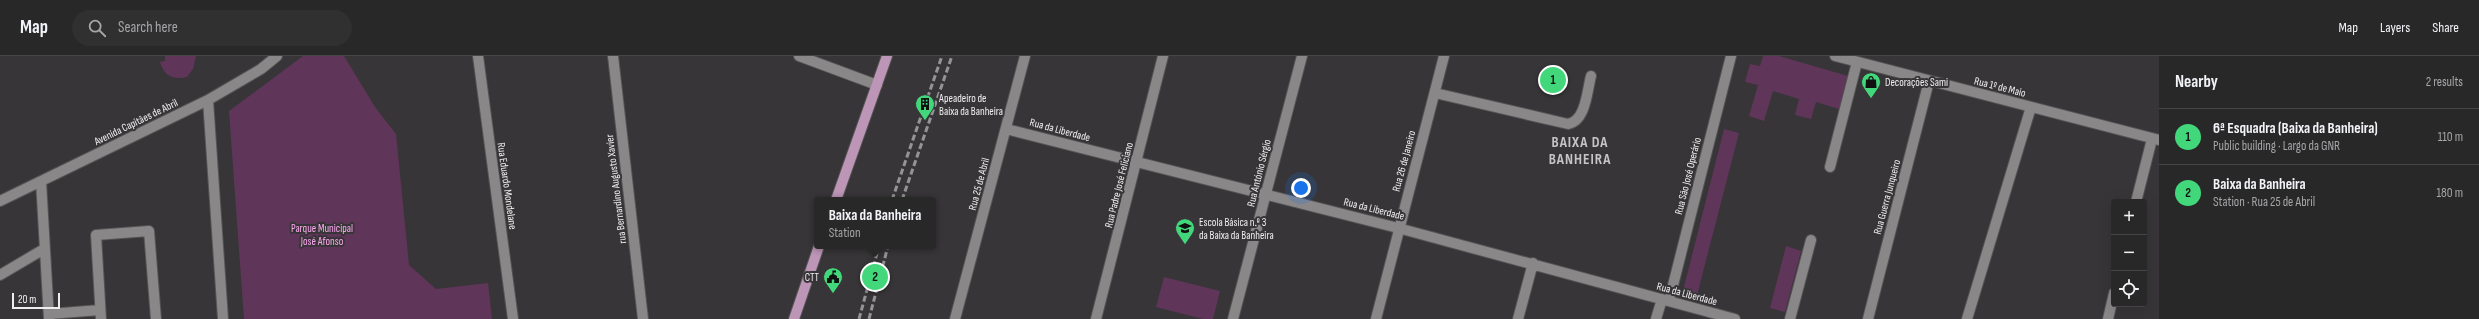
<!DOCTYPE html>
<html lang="en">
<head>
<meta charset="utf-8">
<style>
	body { margin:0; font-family:"Sofia Sans Condensed",sans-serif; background:#313031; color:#f1f3f6 }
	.controls { position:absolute; right:12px; bottom:12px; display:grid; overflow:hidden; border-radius:4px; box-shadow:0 4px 16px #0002 }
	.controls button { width:36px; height:36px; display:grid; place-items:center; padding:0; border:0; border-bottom:1px solid #454446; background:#292829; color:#f1f3f6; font:20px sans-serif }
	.scale { position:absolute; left:12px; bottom:10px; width:48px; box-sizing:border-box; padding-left:4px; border:2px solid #efeeef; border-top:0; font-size:11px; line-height:14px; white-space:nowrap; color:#efeeef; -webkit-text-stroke:3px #373537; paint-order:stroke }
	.you { position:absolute; left:1301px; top:132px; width:14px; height:14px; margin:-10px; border:3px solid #fff; border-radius:50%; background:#1a73e8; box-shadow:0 0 0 6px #1a73e833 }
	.badge { display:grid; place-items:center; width:26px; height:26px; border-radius:50%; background:#42d77b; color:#111; font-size:13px; font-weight:700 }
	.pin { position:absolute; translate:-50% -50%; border:2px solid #fff; box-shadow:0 1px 4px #0006 }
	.popup { position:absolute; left:814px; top:141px; width:122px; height:52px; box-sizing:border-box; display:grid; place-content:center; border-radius:4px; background:#292829; filter:drop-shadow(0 1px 3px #0005); font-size:13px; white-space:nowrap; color:#a5a6a8 }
	.popup b { font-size:15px; color:#f1f3f6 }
	.popup::after { content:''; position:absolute; left:50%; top:100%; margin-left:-8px; border:8px solid transparent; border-top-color:#292829 }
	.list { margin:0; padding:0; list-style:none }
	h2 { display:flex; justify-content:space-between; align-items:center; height:52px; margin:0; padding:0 16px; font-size:17px }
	h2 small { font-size:13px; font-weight:400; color:#a5a6a8 }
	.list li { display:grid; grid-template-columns:26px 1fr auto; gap:12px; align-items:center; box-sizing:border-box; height:56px; padding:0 16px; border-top:1px solid #454446 }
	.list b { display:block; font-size:15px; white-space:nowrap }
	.list p { margin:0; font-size:13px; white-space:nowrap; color:#a5a6a8 }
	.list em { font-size:13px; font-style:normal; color:#a5a6a8 }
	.icon { flex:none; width:22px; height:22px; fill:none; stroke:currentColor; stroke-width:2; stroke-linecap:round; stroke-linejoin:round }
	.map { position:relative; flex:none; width:2159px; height:263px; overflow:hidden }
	header { display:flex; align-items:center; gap:24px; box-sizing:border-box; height:56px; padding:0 20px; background:#292829; border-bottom:1px solid #454446 }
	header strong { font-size:19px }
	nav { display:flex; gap:22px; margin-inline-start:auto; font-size:14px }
	.search { width:280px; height:36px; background:#313031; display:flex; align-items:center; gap:10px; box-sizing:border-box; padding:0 14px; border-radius:22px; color:#a5a6a8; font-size:15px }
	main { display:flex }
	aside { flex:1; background:#292829 }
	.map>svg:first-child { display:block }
	.green { fill:#5f3659 }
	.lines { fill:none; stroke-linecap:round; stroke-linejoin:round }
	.minor-casing { stroke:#555354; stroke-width:12 }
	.major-casing { stroke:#555354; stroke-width:12 }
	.minor { stroke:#8a8789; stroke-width:10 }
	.major { stroke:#bd95b7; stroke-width:10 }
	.rail { stroke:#959495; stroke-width:3; stroke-dasharray:6 3; stroke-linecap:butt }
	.labels { text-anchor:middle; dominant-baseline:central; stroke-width:4; stroke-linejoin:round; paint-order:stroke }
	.poi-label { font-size:11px; fill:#efeeef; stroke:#373537; text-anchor:start }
	.street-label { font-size:11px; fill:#efeeef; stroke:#373537 }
	.park-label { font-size:11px; fill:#fea9f1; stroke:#373537 }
	.district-label { font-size:15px; font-weight:bold; letter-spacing:1px; fill:#c7c4c6; stroke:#373537 }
</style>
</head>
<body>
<header>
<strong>Map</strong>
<div class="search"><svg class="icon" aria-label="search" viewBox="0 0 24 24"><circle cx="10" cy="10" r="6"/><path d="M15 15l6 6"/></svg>Search here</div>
<nav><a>Map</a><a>Layers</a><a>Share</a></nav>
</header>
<main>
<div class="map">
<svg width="2159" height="263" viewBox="0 0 2159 263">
	<rect width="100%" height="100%" fill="#373537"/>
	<!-- green -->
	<path class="green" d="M165 0H196L193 13 187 21C173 24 164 20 160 6L165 5Z
		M303 0H344L375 51 396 78 409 209 436 233 488 227 492 263H244L229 55Z
		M1763 0H1779L1848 20 1839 53 1816 46 1811 63 1795 59 1799 43 1773 35 1764 65 1749 60 1758 29 1745 26 1750 8 1760 10Z
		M1724 73 1739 77 1696 243 1682 239Z
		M1786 190 1801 195 1785 256 1770 252Z
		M1164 221 1220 235 1213 263H1203L1156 251Z"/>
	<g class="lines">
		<!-- minor casing -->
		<g class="minor-casing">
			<path id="minor" d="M478 0 513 263
				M613 0 643 263
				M799 0 877 29
				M1835 0 2159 84
				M1435 37 1568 68C1586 65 1587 35 1591 20
				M208 44 223 263
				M1006 73 1398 172 1735 263
				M1830 111 1857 6
				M41 125 49 263
				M0 145 208 44 261 13 277 0
				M2136 146 2152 83
				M0 219 44 193
				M1669 245 1731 0
				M49 258 100 254
				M101 263 96 179 149 175 156 263
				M955 263 1025 0
				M1096 263 1163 0
				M1233 263 1302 0
				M1376 263 1444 0
				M1518 263 1533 207
				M1656 263 1662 243
				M1790 263 1811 184
				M1868 263 1929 25
				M1967 263 2031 51
				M2108 263 2114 237"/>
		</g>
		<!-- major casing -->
		<g class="major-casing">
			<path id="major" d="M836 144 887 0
				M794 263 819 190"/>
		</g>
		<!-- minor -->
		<use href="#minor" class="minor"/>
		<!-- major -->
		<use href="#major" class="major"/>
		<!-- rail -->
		<path class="rail" d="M892 144 942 0
			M902 144 952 0
			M859 263 879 190
			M869 263 888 190"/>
	</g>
	<!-- icons -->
	<defs>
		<g id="shop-pin" transform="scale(1)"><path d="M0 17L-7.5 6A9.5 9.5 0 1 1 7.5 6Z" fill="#42d77b" stroke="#373537"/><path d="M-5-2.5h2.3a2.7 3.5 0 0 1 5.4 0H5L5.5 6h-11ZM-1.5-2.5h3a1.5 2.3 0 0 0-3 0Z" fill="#111"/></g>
		<g id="building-pin" transform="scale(1)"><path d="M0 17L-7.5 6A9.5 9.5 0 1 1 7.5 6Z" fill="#42d77b" stroke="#373537"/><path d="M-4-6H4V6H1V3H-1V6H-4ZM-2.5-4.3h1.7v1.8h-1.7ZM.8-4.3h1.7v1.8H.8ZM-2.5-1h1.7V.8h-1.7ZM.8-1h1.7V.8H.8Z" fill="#111"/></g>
		<g id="school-pin" transform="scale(1)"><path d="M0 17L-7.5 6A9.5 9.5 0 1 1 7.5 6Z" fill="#42d77b" stroke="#373537"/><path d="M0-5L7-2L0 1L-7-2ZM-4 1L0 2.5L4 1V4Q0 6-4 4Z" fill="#111"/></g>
		<g id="civic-pin" transform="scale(1)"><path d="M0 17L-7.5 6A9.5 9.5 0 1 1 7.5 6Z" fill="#42d77b" stroke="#373537"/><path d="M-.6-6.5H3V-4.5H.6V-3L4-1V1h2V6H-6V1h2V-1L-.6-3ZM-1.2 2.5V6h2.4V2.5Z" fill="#111"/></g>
	</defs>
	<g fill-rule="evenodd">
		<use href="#shop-pin" x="1871" y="26"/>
		<use href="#building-pin" x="925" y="48"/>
		<use href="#school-pin" x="1185" y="172"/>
		<use href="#civic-pin" x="833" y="221"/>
	</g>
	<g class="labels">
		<!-- poi labels -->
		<g class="poi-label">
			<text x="1885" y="26">Decorações Sami</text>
			<text x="939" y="42">Apeadeiro de<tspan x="939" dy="13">Baixa da Banheira</tspan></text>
			<text x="1199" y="166">Escola Básica n.º 3<tspan x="1199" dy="13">da Baixa da Banheira</tspan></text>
			<text x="819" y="221" text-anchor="end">CTT</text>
		</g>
		<!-- street labels -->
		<g class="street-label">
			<text transform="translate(2000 31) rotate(14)">Rua 1º de Maio</text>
			<text transform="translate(136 66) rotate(-26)">Avenida Capitães de Abril</text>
			<text transform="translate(1060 74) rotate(15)">Rua da Liberdade</text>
			<text transform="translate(1404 105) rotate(-75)">Rua 26 de Janeiro</text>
			<text transform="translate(1259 117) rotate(-76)">Rua António Sérgio</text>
			<text transform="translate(1688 120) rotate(-76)">Rua São José Operário</text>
			<text transform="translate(979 128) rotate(-75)">Rua 25 de Abril</text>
			<text transform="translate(1119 129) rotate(-76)">Rua Padre José Feliciano</text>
			<text transform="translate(507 130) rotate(82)">Rua Eduardo Mondelane</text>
			<text transform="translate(616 133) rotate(-97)">rua Bernardino Augusto Xavier</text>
			<text transform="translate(1887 141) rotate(-75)">Rua Guerra Junqueiro</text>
			<text transform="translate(1374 153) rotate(14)">Rua da Liberdade</text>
			<text transform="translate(1687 238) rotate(15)">Rua da Liberdade</text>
		</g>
		<!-- park labels -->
		<g class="park-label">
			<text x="322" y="172">Parque Municipal<tspan x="322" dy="13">José Afonso</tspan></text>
		</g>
		<!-- district labels -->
		<g class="district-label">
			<text x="1580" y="86">BAIXA DA<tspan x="1580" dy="17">BANHEIRA</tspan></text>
		</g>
	</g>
</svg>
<div class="controls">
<button>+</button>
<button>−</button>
<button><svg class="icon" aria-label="locate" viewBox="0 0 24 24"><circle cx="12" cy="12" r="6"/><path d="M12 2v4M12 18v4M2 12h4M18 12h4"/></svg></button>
</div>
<div class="scale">20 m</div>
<div class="you"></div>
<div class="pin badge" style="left:1553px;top:24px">1</div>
<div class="pin badge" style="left:875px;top:221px">2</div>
<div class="popup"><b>Baixa da Banheira</b>Station</div>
</div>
<aside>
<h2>Nearby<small>2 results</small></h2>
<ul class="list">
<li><span class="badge">1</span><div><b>6ª Esquadra (Baixa da Banheira)</b><p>Public building · Largo da GNR</p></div><em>110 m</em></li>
<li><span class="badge">2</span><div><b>Baixa da Banheira</b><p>Station · Rua 25 de Abril</p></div><em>180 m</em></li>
</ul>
</aside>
</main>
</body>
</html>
